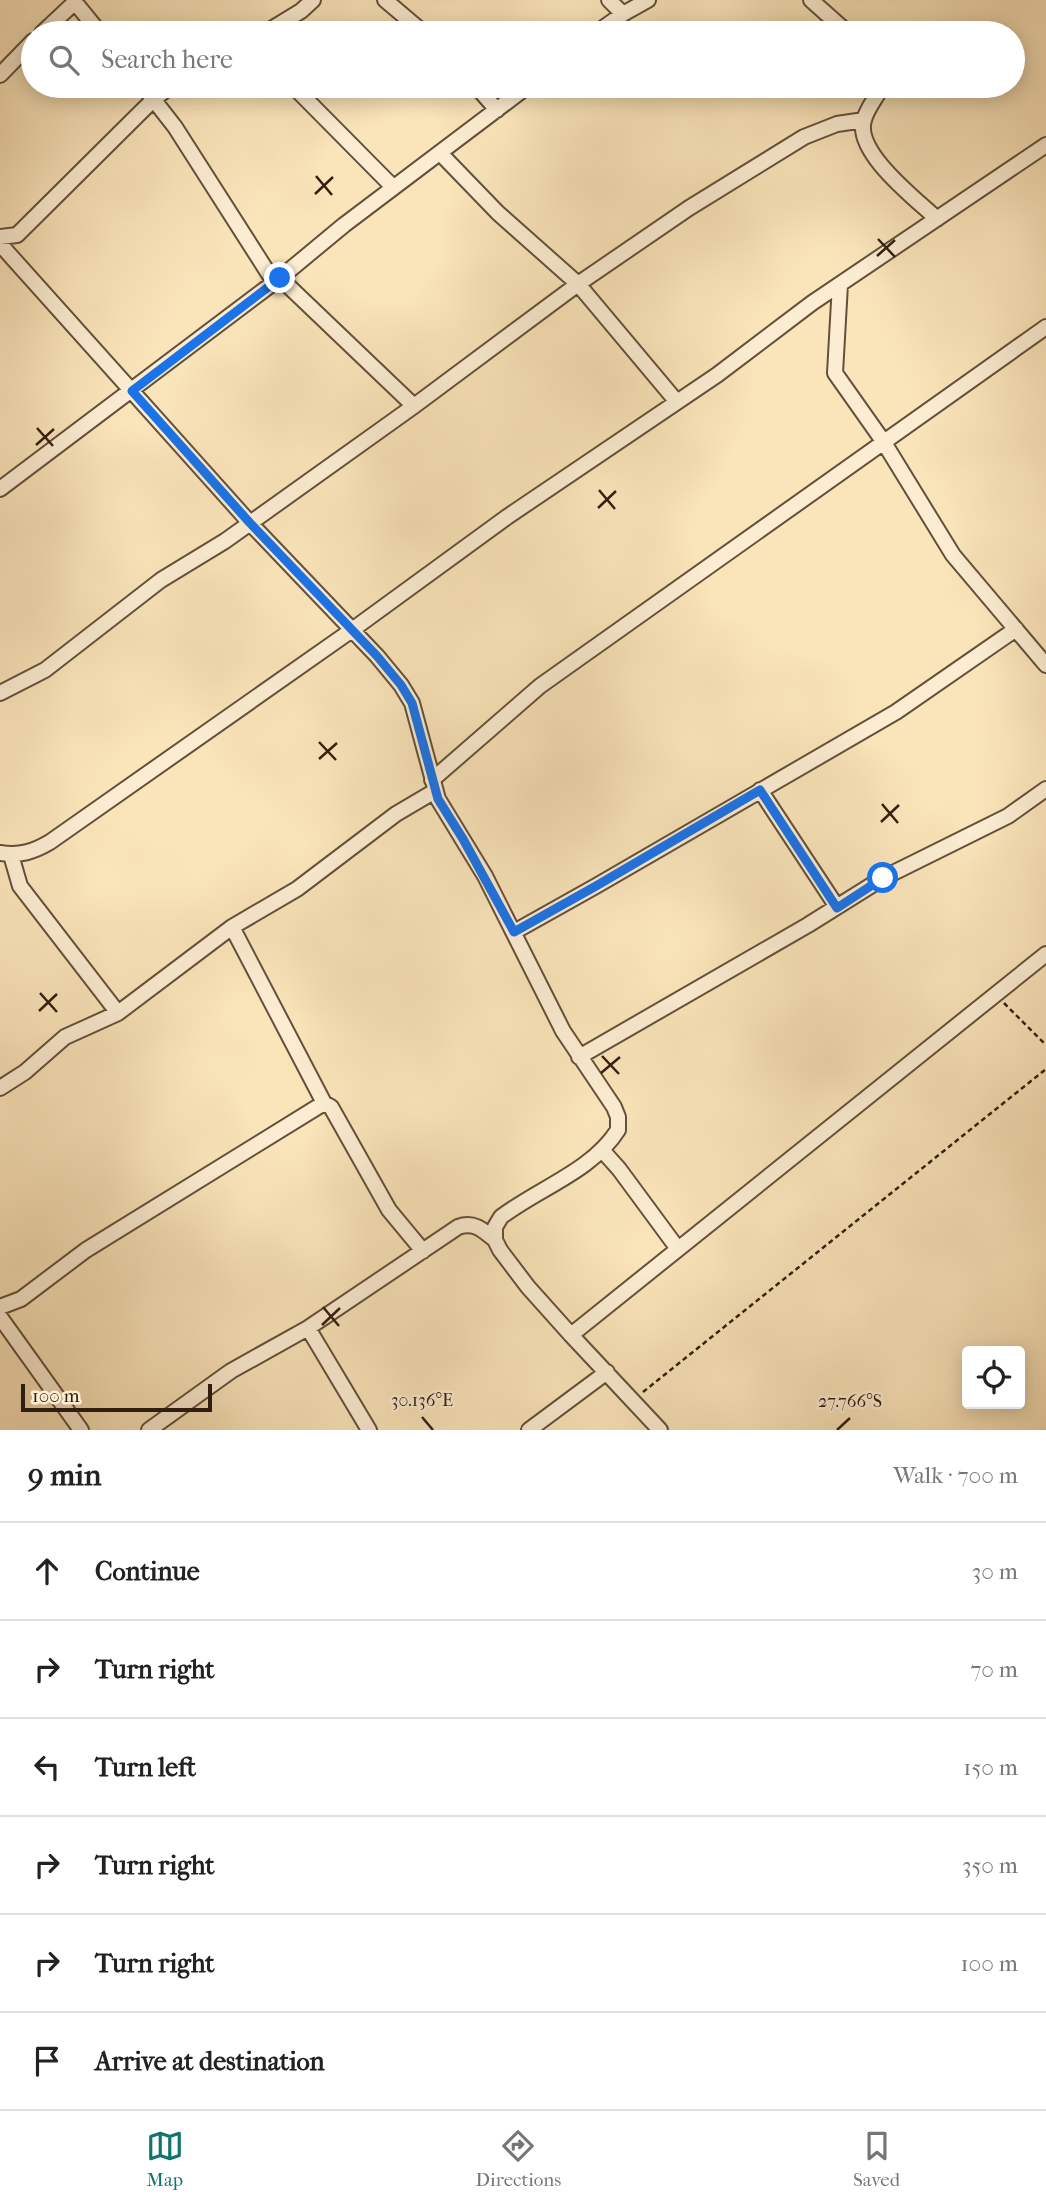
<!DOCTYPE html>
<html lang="en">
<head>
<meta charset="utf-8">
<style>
	body { margin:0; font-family:"IM FELL French Canon",serif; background:#f2f2f2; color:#222 }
	.controls { position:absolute; right:21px; bottom:21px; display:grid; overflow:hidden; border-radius:7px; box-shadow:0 4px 18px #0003 }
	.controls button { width:63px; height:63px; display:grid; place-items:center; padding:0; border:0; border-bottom:2px solid #e0e0e0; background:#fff; color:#222; font:35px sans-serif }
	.scale { position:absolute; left:21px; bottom:18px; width:191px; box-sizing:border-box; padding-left:7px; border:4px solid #321e10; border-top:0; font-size:19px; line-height:24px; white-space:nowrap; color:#321e10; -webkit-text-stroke:5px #fcedd2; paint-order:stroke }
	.stop { position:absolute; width:21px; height:21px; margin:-16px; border:5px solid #1a73e8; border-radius:50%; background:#fff }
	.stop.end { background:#1a73e8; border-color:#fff; box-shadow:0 2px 7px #0008 }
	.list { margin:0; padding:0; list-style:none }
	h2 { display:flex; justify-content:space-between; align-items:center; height:91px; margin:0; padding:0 28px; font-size:30px }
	h2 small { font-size:23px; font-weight:400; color:#767676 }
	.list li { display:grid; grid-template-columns:46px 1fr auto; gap:21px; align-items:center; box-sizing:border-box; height:98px; padding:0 28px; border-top:2px solid #e0e0e0 }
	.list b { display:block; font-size:26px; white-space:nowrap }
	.list em { font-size:23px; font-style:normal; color:#767676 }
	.icon { flex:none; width:38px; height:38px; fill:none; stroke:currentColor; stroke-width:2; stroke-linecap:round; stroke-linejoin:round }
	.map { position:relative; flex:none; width:1046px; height:1430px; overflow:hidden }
	.search { position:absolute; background:#fff; box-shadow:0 4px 18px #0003; left:21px; right:21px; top:21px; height:77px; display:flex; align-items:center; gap:18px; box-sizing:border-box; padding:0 24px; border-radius:38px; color:#767676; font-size:26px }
	.sheet { height:679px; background:#fff }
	nav { display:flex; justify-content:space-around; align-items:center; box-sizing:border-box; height:98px; border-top:2px solid #e0e0e0; background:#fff; font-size:19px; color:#767676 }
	nav a { display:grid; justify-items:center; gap:4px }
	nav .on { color:#0f766e }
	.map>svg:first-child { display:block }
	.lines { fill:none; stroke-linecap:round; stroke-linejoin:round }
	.street-casing { stroke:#64503a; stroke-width:18 }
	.path { stroke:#321e10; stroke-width:2.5; stroke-dasharray:5 3.5; stroke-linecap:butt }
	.street { stroke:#fcedd2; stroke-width:14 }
	.route { stroke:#1a73e8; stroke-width:9 }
	.ticks { fill:none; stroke:#321e10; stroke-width:2.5 }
	.ticks-label { font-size:18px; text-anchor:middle; fill:#321e10; stroke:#fcedd2; stroke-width:5; stroke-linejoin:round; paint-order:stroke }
</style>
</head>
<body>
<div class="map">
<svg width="1046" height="1430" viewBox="0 0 1046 1430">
	<rect width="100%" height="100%" fill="#fae4ba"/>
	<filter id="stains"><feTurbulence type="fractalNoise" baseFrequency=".00286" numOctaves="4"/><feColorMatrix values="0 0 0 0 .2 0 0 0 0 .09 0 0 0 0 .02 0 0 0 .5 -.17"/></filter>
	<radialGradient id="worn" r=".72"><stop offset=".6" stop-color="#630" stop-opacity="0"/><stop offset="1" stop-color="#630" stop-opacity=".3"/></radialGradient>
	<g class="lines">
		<!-- street casing -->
		<g class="street-casing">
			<path id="street" d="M385 0 424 33
				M609 0 623 14
				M811 0 848 33
				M78 6 100 33
				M42 33 72 5
				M265 33 301 11 313 0
				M596 33 623 14 648 0
				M0 75 33 41
				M143 86 175 127 274 282
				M293 86 393 187
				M476 86 497 110
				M882 86C877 97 867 108 864 120 854 152 916 199 937 219
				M440 153 498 213 578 284 677 402
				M0 237 17 235 154 99 171 86
				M0 244 250 523 377 656 401 685 412 703 438 799 485 876 563 1031 614 1107 618 1117V1130C592 1171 539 1188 501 1217L495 1227V1240L500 1250 528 1287 571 1335 660 1430
				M280 278 414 406
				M840 284 835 373 883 441 953 555 1046 665
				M0 489 280 278 344 225 528 86
				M0 693 45 670 161 580 225 541 414 406 578 284 689 208 804 137 837 124 864 120
				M432 780 540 686 1046 327
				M760 790 837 907
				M0 853C20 856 33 852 50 842L352 630 507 517 717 375 812 303 1046 145
				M232 927 324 1103
				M514 932 596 886 896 712 1016 629
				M118 1013 232 927 297 889 396 814 435 791
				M579 1057 808 925 883 878 1008 816 1046 789
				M0 1088 25 1072 65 1037 118 1013 20 886 11 855
				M602 1150 619 1169 678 1249
				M0 1307 21 1299 86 1250 324 1103 331 1107 389 1210 423 1251
				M0 1317 81 1430
				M308 1328 369 1430
				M571 1335 1046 954
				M149 1430 231 1371 308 1328 458 1227C474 1221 483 1230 495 1240
				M529 1430 607 1372"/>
		</g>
		<!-- path -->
		<path class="path" d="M1004 1003 1046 1045
			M643 1392 1046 1069"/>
		<!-- street -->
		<use href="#street" class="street"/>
	</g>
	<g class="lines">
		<!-- route -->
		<path class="route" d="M280 278 132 391 250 523 377 656 401 685 412 703 438 799 463 839 514 932 596 886 760 790 837 908 883 878"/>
	</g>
	<!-- ticks -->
	<path class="ticks" d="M316 176 332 195M315 194 333 177M878 239 895 257M877 256 895 240M37 428 53 446M36 445 54 429M599 490 615 509M598 508 616 491M319 742 336 760M319 759 337 743M882 804 898 823M881 822 899 805M40 993 57 1012M39 1011 57 994M602 1056 619 1074M601 1073 620 1057M323 1307 339 1326M322 1325 340 1308M422 1417 433 1430M837 1430 850 1418"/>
	<g class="ticks-label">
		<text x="422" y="1406">30.136°E</text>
		<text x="850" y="1407">27.766°S</text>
	</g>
	<rect width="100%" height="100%" filter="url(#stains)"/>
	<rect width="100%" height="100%" fill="url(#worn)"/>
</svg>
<div class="controls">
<button><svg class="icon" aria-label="locate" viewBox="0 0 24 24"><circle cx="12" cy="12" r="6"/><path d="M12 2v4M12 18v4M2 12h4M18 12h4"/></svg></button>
</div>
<div class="scale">100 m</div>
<div class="stop" style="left:883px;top:878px"></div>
<div class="stop end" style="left:280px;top:278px"></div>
<div class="search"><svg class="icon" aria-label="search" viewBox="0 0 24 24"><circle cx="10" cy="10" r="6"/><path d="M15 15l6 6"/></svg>Search here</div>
</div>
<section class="sheet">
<h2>9 min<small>Walk · 700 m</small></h2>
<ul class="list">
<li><svg class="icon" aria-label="ahead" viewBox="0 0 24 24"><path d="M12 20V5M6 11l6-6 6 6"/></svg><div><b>Continue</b></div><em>30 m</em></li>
<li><svg class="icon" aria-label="right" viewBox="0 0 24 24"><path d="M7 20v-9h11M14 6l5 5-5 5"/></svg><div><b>Turn right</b></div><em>70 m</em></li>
<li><svg class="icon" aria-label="left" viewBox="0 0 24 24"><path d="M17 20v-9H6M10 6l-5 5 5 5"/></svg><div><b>Turn left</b></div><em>150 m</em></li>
<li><svg class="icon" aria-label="right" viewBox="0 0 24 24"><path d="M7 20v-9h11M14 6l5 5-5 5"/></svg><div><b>Turn right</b></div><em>350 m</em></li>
<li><svg class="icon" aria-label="right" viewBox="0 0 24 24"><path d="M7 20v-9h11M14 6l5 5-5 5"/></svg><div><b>Turn right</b></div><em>100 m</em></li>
<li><svg class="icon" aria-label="arrive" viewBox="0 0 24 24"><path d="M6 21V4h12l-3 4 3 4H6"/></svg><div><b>Arrive at destination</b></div></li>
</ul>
</section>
<nav>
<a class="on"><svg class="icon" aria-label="map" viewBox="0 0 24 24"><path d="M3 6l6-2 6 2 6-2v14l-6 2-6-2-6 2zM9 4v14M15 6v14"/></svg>Map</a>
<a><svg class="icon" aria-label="directions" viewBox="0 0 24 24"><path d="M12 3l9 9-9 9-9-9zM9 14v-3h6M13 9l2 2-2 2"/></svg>Directions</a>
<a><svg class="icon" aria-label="saved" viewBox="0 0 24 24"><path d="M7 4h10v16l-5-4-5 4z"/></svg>Saved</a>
</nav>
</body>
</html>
